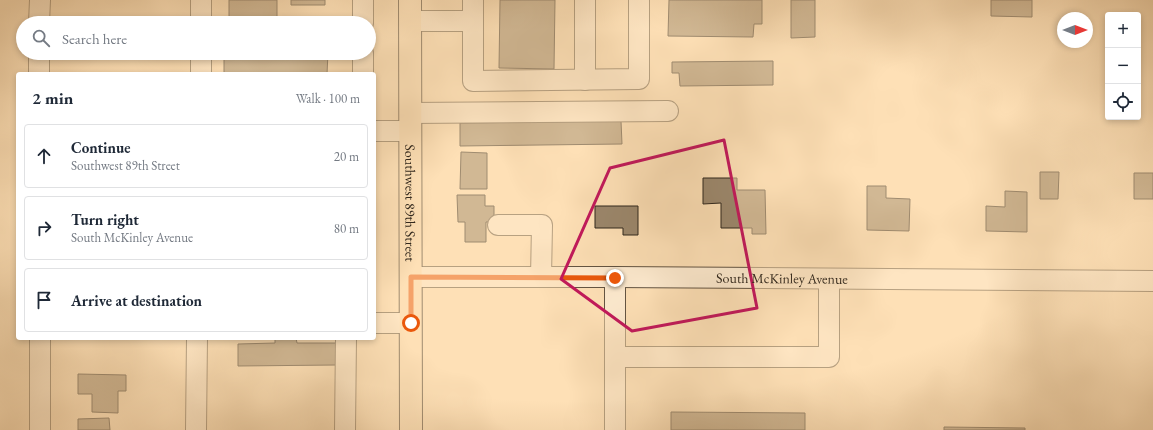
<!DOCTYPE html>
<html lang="en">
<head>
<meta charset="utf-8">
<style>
	body { margin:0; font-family:"EB Garamond",serif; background:#f2f2f3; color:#1f2937 }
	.controls { position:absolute; right:12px; top:12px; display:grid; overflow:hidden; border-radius:4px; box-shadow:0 2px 6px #0003 }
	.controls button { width:36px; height:36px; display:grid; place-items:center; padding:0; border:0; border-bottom:1px solid #e0e1e3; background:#fff; color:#1f2937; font:20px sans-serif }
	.compass { position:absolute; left:1057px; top:12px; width:36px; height:36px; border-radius:50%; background:#fff; box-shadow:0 2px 6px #0003; rotate:90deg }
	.stop { position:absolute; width:12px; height:12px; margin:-9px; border:3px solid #ea580c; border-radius:50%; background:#fff }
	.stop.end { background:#ea580c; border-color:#fff; box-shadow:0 1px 4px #0008 }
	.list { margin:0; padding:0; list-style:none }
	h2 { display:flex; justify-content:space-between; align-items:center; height:52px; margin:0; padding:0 16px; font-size:17px }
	h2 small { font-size:13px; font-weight:400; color:#747a83 }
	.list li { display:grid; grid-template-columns:26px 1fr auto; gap:12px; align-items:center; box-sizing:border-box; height:64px; margin:0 8px 8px; padding:0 8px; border:1px solid #e0e1e3; border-radius:4px }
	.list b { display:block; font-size:15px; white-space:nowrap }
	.list p { margin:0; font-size:13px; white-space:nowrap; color:#747a83 }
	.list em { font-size:13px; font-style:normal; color:#747a83 }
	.icon { flex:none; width:22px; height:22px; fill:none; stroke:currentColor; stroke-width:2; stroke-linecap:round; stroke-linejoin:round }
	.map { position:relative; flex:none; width:1153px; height:430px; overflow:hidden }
	.search { position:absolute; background:#fff; box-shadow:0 2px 6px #0003; left:16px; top:16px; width:360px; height:44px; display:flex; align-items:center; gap:10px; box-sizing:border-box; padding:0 14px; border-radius:22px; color:#747a83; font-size:15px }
	.panel { position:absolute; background:#fff; box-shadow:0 2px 6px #0003; left:16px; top:72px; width:360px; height:268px; border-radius:4px }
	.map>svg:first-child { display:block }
	.building { fill:#9b876c; stroke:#2f261c }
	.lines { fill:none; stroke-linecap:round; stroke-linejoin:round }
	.minor-casing { stroke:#635442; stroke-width:22 }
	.major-casing { stroke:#2f261c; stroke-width:24 }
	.minor { stroke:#feebd0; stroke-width:20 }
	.major { stroke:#fee0b6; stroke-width:22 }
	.route { stroke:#ea580c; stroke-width:5 }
	.marked { fill:none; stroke:#c2185b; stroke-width:3; stroke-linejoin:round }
	.labels { text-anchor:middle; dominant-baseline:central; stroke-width:4; stroke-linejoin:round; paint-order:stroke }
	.street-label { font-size:14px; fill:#2f261c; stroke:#feebd0 }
</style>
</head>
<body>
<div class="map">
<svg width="1153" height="430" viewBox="0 0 1153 430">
	<rect width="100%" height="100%" fill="#fee0b6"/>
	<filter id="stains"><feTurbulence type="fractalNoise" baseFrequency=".005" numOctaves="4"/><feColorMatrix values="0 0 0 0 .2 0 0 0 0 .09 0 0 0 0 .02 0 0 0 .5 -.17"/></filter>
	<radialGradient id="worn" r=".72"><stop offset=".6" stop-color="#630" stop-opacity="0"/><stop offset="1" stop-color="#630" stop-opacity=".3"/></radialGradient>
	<!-- building -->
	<path class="building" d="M229 0H277V23H229Z
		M291 0H325V5H291Z
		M500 0H555L554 69 499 68Z
		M669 0H762V24H754L753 37 668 36Z
		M791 0H815V37L791 38Z
		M991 0H1032V17L991 16Z
		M224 53H328L327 74 224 73Z
		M773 61V85L680 86 679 73H672V62Z
		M621 121 622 144 460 146V123Z
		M461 152 487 153V189H460Z
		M1040 172H1059L1058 199H1040Z
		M1134 173H1153V199H1134Z
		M703 178H737V190H765L766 234H752V228H721V203L703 204Z
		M867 186H886V198L910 199 909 231 867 230Z
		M1005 191 1027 192V232L986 231V206L1005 207Z
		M457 195H485V206H494V222H486V242H465V222H458Z
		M595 206H638V235H623V228H595Z
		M275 338H296L297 343H336L337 365 238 366V344L275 343Z
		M78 374 126 375V391H118V413L92 412V394H78Z
		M671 412 805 413V430H671Z
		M109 418 110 430H78V419Z
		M944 427 1025 428V430H944Z"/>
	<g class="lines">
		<!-- minor casing -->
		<g class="minor-casing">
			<g id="minor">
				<path d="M585 0V80"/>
				<path d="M410 21H473V81L639 79V0"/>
				<path d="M473 21V0"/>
				<path d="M39 23 40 0"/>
				<path d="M201 23V0"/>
				<path d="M363 23V0"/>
				<path d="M39 53V74"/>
				<path d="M201 74V53"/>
				<path d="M363 74V53"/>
				<path d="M410 113 668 111"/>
				<path d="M374 131H410"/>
				<path d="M498 225H542L541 277"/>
				<path id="s1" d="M411 277H615L1153 281"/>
				<path d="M615 277V430"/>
				<path d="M374 323H411"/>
				<path d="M40 338V430"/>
				<path d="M615 357H829V279"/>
				<path d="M196 430 197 338"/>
				<path d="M345 430 346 338"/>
			</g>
		</g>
		<!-- major casing -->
		<g class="major-casing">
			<g id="major">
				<path id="s2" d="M410 0 411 430"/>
			</g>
		</g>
		<!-- minor -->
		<use href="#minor" class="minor"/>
		<!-- major -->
		<use href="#major" class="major"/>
	</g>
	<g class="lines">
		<!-- route -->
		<path class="route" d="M411 323V277L615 278"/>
	</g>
	<!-- marked area -->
	<path d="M0 0H1153V430H0ZM724 140 757 308 632 331 561 279 610 168Z" fill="#fee0b6" fill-opacity=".55" fill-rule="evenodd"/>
	<path class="marked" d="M724 140 757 308 632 331 561 279 610 168Z"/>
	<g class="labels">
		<!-- street labels -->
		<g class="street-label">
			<text stroke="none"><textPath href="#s2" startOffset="203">Southwest 89th Street</textPath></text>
			<text stroke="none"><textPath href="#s1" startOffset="371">South McKinley Avenue</textPath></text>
		</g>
	</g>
	<rect width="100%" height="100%" filter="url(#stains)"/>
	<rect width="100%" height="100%" fill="url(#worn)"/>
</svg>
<div class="controls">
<button>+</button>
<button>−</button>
<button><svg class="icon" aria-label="locate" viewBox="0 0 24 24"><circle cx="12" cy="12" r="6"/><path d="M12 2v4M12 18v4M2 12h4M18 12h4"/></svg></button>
</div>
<svg class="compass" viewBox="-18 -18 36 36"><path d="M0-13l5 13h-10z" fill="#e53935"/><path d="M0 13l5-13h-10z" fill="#747a83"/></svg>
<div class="stop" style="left:411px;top:323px"></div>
<div class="stop end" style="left:615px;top:278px"></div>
<div class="search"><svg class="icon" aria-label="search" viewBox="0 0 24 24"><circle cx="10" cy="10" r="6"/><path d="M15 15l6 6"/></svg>Search here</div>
<section class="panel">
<h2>2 min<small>Walk · 100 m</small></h2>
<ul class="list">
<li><svg class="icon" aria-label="ahead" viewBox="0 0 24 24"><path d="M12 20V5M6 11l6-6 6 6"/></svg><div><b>Continue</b><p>Southwest 89th Street</p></div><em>20 m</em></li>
<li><svg class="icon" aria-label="right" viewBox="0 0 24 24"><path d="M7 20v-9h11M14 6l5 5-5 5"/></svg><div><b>Turn right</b><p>South McKinley Avenue</p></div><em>80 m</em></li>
<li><svg class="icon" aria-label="arrive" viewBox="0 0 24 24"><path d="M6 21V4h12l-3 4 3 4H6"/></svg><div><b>Arrive at destination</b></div></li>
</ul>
</section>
</div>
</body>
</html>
